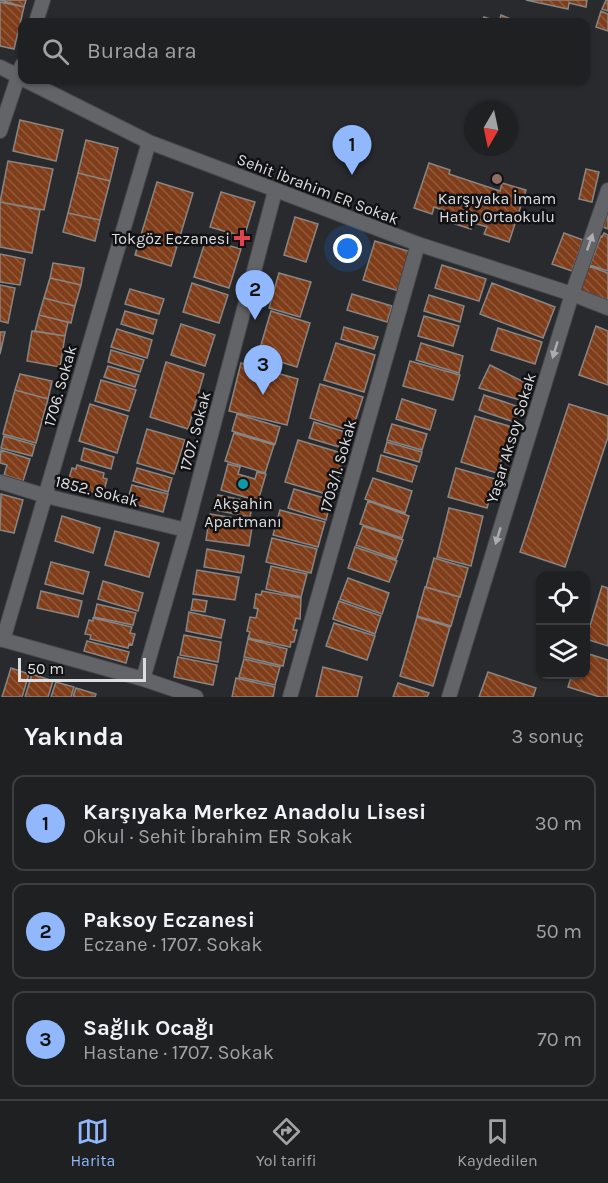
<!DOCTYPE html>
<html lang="tr">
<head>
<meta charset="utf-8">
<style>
	body { margin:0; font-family:Karla,sans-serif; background:#26282a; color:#f1f3f6 }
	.controls { position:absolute; right:18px; bottom:18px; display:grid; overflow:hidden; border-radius:12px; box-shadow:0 2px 4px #0004 }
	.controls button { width:54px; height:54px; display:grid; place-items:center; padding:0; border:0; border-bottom:2px solid #3c3e40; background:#1e2022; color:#f1f3f6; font:30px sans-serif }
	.compass { position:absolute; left:464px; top:102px; width:54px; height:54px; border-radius:50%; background:#1e2022; box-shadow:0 2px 4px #0004; rotate:189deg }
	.scale { position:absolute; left:18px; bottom:15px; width:128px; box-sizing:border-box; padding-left:6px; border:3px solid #dddee0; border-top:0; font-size:16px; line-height:21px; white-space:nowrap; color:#dddee0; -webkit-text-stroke:4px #121214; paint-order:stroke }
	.you { position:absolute; left:348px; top:249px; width:21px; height:21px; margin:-15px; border:4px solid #fff; border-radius:50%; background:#1a73e8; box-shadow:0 0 0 9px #1a73e833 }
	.badge { display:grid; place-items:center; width:39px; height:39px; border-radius:50%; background:#91b8fd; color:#111; font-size:20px; font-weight:700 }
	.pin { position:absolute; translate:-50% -50px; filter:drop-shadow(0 2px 3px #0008) }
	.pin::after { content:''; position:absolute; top:32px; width:21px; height:18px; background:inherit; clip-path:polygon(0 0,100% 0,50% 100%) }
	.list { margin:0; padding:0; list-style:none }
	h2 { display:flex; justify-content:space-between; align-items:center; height:78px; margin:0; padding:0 24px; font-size:26px }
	h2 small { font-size:20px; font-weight:400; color:#a1a3a5 }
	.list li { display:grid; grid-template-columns:39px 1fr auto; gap:18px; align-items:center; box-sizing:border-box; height:96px; margin:0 12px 12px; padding:0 12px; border:2px solid #3c3e40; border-radius:12px }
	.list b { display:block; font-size:22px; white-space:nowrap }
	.list p { margin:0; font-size:20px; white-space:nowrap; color:#a1a3a5 }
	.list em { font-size:20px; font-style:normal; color:#a1a3a5 }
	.icon { flex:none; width:33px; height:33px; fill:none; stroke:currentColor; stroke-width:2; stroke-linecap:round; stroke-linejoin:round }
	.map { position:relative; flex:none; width:608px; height:697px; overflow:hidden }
	.search { position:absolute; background:#1e2022; box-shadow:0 2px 4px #0004; left:18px; right:18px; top:18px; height:66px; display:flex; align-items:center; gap:15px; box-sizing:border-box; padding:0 21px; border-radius:12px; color:#a1a3a5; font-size:22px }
	.sheet { height:402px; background:#1e2022 }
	nav { display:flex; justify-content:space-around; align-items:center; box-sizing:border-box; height:84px; border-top:2px solid #3c3e40; background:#1e2022; font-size:16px; color:#a1a3a5 }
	nav a { display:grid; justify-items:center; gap:3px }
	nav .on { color:#91b8fd }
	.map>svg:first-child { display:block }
	.building { fill:url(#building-back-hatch); stroke:#898583; stroke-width:1.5 }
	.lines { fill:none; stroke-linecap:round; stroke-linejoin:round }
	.street-casing { stroke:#46474a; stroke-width:16 }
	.street { stroke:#636468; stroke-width:14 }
	.oneway { fill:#acadb0 }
	.education-dot { fill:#8d6e63; stroke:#121214; stroke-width:2 }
	.health-dot { fill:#e0444e; stroke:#121214; stroke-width:2 }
	.culture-dot { fill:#0f9aa8; stroke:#121214; stroke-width:2 }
	.labels { text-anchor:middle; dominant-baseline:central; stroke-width:5; stroke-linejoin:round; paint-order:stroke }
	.street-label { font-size:16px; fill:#dddee0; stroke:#121214 }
	.poi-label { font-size:16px; fill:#dddee0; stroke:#121214 }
</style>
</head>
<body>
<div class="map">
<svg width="608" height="697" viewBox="0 0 608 697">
	<defs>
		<pattern id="building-back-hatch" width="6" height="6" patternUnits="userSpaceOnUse" patternTransform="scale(1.5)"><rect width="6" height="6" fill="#803d1a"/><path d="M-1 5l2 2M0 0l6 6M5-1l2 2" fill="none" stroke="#92593b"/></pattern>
	</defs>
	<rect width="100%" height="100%" fill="#282a2d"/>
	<!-- building -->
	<path class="building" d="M0 0H26L24 7Z
		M526 0H587L586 7 569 3 568 9Z
		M606 0H608V11L602 9Z
		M0 2 24 7 14 49 0 46Z
		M601 11 608 14V31L596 27Z
		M501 15 513 20 512 22H499Z
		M484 17 499 22H482Z
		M20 120 63 130 56 161 13 151Z
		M86 140 118 148 110 181 78 173Z
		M8 161 53 169 44 210 0 202Z
		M429 163 450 170 449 174 500 191 502 183 526 190 509 242 484 234 487 227 474 223 471 229 449 222 452 213 434 207 432 214 414 208Z
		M586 169 599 172 592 202 579 199Z
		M78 173 110 181 100 220 68 213Z
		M157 182 193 193 171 266 135 255Z
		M221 192 255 202 244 237 210 227Z
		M0 202 40 210 32 253 0 247Z
		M68 213 100 220 95 241 63 232Z
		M608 213V229L603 227Z
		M295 217 318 224 306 262 284 255Z
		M564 233 583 240 572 271 552 264Z
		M604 233 608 235V271L590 265 601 236 602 237Z
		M206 239 241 249 229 288 194 277Z
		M375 241 411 252 399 291 363 280Z
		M0 254 25 259 20 285 0 282Z
		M53 263 84 268 81 285 50 278Z
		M442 265 486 279 479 301 435 288Z
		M589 266 608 273V300L580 290Z
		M279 273 311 282 300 317 269 308Z
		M50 278 81 285 75 306 44 298Z
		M192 283 228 295 219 323 183 312Z
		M492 283 555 307 543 338 480 314Z
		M0 285 15 288 8 323 0 321Z
		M130 289 164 299 159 314 125 304Z
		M352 294 392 306 387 322 347 310Z
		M429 295 464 306 460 322 424 311Z
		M44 298 75 306 71 323 39 315Z
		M125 311 157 320 153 334 121 324Z
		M271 311 310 323 297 367 258 355Z
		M39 315 68 322 65 336 35 331Z
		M424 316 459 326 453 346 418 336Z
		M181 324 215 335 205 366 171 355Z
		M596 326 608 331V385L579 375Z
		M344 327 378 337 374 349 341 339Z
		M498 328 542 342 535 364 491 350Z
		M117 329 152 340 147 358 111 347Z
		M32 331 65 336 60 367 27 361Z
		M0 332H5L0 354Z
		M336 343 375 355 364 392 324 380Z
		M421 343 463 356 459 373 416 360Z
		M111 350 144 360 140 372 108 362Z
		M410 361 460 375 453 400 403 386Z
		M166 362 204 374 188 429 150 417Z
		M241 363 298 379 287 425 229 411Z
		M490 365 526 383 524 387 528 389 524 399 521 397 520 400 479 388Z
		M108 366 139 375 135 387 104 377Z
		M20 374 52 381 48 399 15 390Z
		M101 380 136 390 129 411 95 401Z
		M320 384 363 397 352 431 310 418Z
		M15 390 48 399 36 443 3 434Z
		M484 395 519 407 514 422 479 410Z
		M402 399 436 410 430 430 396 419Z
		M90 404 128 416 117 453 79 441Z
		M569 404 608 416V437L565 567 520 552Z
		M237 414 280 427 275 444 232 431Z
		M475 416 512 427 497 473 461 462Z
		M314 422 351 434 346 449 309 438Z
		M392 424 427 434 422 450 387 440Z
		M147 429 185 440 174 474 137 463Z
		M234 433 274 445 265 473 225 461Z
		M4 436 35 445 32 456 1 448Z
		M298 440 345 454 333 496 285 482Z
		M387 442 422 452 419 462 384 452Z
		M84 448 114 457 111 469 81 460Z
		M1 450 30 459 23 481 4 475 7 465 0 463Z
		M381 455 417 466 412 482 377 471Z
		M228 464 240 467 238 474 255 479 257 472 266 474 258 501 221 490Z
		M77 465 104 473 103 478 107 479 103 495 67 485 72 468 76 469Z
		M137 468 172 478 168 492 133 481Z
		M456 468 495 479 487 508 448 497Z
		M373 478 412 491 405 513 365 499Z
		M132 485 168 494 163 512 127 502Z
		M294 489 331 500 326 520 288 508Z
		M1 494 23 500 14 533 0 530Z
		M218 495 253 502 250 517 215 510Z
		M368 501 409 516 402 538 360 524Z
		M449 508 483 516 471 566 437 557Z
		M280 510 325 522 318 547 273 535Z
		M210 514 253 521 249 546 206 540Z
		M62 516 100 528 93 553 55 541Z
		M363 526 403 540 396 559 356 545Z
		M115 531 159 543 149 577 105 565Z
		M272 538 317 549 311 573 266 562Z
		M355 547 397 561 389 582 348 568Z
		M207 549 244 556 241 573 204 567Z
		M434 558 468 568 460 597 426 587Z
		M51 562 89 572 83 594 45 584Z
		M271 566 307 574 301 597 266 589Z
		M197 570 239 577 235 600 193 594Z
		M348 578 389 593 382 614 340 599Z
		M103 581 143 593 138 611 98 599Z
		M602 586 608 588V646L586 639Z
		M425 587 459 597 451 626 417 616Z
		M41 591 82 601 78 617 37 608Z
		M262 591 301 598 300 619 296 618 293 630H297L294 642H291L290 647 248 638 250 632 247 631 250 617 256 618 258 609 254 608 256 594 261 595Z
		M193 599 207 601 205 612 191 610Z
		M339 601 381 616 375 634 333 619Z
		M97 604 136 613 133 625 94 617Z
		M189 612 225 620 221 638 186 631Z
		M417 617 450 627 433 686 400 676Z
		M93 618 132 627 130 633 135 634 132 645 129 644 128 648 90 639 91 635 85 634 89 620 93 621Z
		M334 623 375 636 367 660 326 646Z
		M184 635 221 642 218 662 180 655Z
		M248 639 287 649 283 666 244 657Z
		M87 641 129 652 126 663 84 651Z
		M586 653 608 660V697H600L568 687 572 674H586Z
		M178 657 217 665 213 685 174 677Z
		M244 659 280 667 275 685 239 677Z
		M323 667 362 677 357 697H316Z
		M11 668 29 674 22 697H2Z
		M488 672 536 688 533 697H479Z
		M32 674 53 681 48 697H25Z
		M236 678 275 687 273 697H232Z
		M56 682 74 687 71 697H51Z
		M398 683 429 693 427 697H393Z
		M76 688 96 694 95 697H73Z"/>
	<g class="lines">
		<!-- street casing -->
		<g class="street-casing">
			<path id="street" d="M36 22 43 0
				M0 67 22 78
				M25 80 149 142 418 244 572 294 608 308
				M0 131 22 65
				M0 482 46 496 186 530
				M0 639 143 679 196 697
				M3 640 149 142
				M143 679 186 530 275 191
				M290 697 418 244
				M449 697 572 294 608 190"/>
		</g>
		<!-- street -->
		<use href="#street" class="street"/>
	</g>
	<!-- one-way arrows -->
	<defs><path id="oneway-solid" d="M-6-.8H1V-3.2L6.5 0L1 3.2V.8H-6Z" transform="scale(1.5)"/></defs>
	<g class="oneway">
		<use href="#oneway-solid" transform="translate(590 242) rotate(-71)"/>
		<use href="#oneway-solid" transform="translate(555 350) rotate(107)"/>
		<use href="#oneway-solid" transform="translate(498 536) rotate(107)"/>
	</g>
	<!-- markers -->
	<circle class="education-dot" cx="497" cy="179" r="6"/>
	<path class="health-dot" d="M239 229h6v6h6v6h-6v6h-6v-6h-6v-6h6z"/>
	<circle class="culture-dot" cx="243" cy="484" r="6"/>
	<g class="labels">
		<!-- street labels -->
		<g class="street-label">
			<text transform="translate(318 189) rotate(21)">Sehit İbrahim ER Sokak</text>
			<text transform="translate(60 386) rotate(-74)">1706. Sokak</text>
			<text transform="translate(195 431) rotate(-75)">1707. Sokak</text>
			<text transform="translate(511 438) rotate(-73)">Yaşar Aksoy Sokak</text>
			<text transform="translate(338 466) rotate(-74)">1703/1. Sokak</text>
			<text transform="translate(97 491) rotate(14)">1852. Sokak</text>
		</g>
		<!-- poi labels -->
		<g class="poi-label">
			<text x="497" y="198">Karşıyaka İmam<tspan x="497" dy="18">Hatip Ortaokulu</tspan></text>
			<text x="230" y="238" text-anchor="end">Tokgöz Eczanesi</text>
			<text x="243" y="503">Akşahin<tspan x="243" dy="18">Apartmanı</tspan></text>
		</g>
	</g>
</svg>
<div class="controls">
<button><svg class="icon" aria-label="locate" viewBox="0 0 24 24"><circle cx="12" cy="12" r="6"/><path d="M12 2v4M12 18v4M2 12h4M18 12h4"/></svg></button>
<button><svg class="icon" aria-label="layers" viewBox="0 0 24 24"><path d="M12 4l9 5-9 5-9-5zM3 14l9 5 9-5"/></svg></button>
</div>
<svg class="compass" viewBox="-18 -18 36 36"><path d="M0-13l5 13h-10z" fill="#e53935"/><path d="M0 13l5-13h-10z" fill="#a1a3a5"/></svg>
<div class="scale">50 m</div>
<div class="you"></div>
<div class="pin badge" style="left:352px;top:175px">1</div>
<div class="pin badge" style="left:255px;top:320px">2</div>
<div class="pin badge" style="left:263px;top:395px">3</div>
<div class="search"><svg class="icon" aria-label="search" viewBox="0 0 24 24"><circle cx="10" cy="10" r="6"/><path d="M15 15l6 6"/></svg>Burada ara</div>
</div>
<section class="sheet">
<h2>Yakında<small>3 sonuç</small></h2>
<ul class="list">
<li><span class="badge">1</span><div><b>Karşıyaka Merkez Anadolu Lisesi</b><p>Okul · Sehit İbrahim ER Sokak</p></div><em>30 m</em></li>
<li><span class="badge">2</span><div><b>Paksoy Eczanesi</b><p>Eczane · 1707. Sokak</p></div><em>50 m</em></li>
<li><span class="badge">3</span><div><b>Sağlık Ocağı</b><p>Hastane · 1707. Sokak</p></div><em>70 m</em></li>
</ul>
</section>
<nav>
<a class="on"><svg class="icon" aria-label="map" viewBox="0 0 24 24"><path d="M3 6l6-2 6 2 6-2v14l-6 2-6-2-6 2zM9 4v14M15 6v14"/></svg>Harita</a>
<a><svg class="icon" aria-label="directions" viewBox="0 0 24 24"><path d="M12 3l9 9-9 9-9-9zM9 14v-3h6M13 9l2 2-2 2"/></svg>Yol tarifi</a>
<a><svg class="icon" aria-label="saved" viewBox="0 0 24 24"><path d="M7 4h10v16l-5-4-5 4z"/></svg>Kaydedilen</a>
</nav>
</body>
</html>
